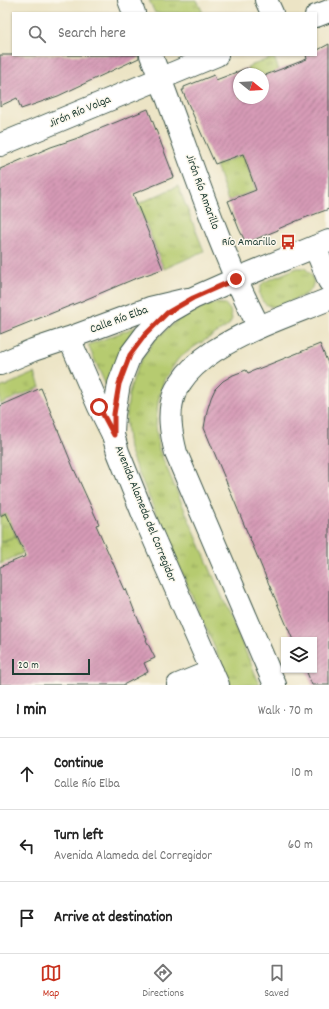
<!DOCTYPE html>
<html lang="en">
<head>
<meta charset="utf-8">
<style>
	body { margin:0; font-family:Dekko,sans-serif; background:#f2f2f2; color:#222 }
	.controls { position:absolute; right:12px; bottom:12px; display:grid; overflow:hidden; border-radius:0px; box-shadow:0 1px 3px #0004 }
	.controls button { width:36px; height:36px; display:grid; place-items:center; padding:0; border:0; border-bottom:1px solid #e0e0e0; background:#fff; color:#222; font:20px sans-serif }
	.compass { position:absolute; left:233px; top:68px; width:36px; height:36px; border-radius:50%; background:#fff; box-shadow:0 1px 3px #0004; rotate:108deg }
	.scale { position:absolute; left:12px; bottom:10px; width:78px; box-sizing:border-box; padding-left:4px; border:2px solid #1f3d34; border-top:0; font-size:11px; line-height:14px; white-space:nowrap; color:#1f3d34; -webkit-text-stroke:3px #fbf7ec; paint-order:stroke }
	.stop { position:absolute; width:12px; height:12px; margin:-9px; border:3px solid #c8321e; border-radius:50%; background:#fff }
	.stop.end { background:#c8321e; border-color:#fff; box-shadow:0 1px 4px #0008 }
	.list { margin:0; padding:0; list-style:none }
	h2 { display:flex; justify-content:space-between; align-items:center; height:52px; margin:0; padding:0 16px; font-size:17px }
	h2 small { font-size:13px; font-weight:400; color:#767676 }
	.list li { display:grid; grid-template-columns:26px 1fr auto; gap:12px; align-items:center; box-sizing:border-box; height:72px; padding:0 16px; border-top:1px solid #e0e0e0 }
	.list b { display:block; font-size:15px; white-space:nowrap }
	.list p { margin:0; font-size:13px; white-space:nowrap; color:#767676 }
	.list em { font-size:13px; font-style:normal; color:#767676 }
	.icon { flex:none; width:22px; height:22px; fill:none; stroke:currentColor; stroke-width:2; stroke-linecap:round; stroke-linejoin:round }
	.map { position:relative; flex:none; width:329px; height:685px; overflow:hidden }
	.search { position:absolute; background:#fff; box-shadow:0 1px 3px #0004; left:12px; right:12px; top:12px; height:44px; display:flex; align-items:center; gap:10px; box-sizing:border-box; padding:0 14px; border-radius:0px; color:#767676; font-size:15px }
	.sheet { height:268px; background:#fff }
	nav { display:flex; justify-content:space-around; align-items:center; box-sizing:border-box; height:56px; border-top:1px solid #e0e0e0; background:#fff; font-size:11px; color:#767676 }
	nav a { display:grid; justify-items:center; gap:2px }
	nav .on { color:#c8321e }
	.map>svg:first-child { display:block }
	.grass { fill:url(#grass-tufts); stroke:#6a8452 }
	.building { fill:url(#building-hatch) }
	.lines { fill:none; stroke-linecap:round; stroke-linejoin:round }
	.minor-casing { stroke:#3e564a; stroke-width:24 }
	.secondary-casing { stroke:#3e564a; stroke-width:24 }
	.minor { stroke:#fff; stroke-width:22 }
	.secondary { stroke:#fff; stroke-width:22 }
	.route { stroke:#c8321e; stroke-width:5 }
	.labels { text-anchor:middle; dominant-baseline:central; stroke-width:3; stroke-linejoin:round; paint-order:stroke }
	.street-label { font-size:12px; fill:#1f3d34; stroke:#fbf7ec }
	.poi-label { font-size:12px; fill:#1f3d34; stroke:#fbf7ec; text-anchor:end }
</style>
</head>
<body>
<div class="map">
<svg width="329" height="685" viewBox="0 0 329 685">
	<defs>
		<pattern id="grass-tufts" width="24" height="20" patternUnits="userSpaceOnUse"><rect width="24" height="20" fill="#b6cb6f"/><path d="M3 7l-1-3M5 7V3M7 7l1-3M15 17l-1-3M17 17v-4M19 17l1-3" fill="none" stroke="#93a65c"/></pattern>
		<pattern id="building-hatch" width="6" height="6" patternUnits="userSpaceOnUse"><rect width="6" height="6" fill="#d69ab6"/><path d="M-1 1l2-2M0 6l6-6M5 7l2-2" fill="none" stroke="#ad7f95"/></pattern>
	</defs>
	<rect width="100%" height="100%" fill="#fbf7ec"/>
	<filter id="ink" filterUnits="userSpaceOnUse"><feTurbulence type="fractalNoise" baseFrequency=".025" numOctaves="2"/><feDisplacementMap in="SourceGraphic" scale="8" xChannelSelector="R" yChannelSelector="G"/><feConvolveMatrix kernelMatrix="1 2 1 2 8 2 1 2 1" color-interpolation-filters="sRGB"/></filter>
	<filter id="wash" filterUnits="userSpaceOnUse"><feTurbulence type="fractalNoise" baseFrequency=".012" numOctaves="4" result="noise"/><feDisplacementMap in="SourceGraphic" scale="16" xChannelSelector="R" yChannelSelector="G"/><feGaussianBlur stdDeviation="0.9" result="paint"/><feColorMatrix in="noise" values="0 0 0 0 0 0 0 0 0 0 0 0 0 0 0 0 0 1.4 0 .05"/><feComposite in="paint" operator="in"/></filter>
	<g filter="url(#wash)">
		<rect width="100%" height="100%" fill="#ece4c5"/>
		<!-- grass -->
		<path class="grass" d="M149 0H197L203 13H155Z
			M274 57 301 131 263 98V74H249L247 67Z
			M243 155 256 190 228 201 216 165Z
			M178 186 204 251 164 269 138 204Z
			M297 268H305C310 273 316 279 312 287 312 289 308 293 306 294 303 296 278 307 274 307 266 307 258 299 260 290 260 287 262 284 264 282Z
			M217 303 225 304 230 310 232 319 228 326 194 347 178 359 164 380 158 402 156 426 159 450 260 685H231L135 465 129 449 126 422 129 393 137 367 155 339 178 320 203 307Z
			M141 325 108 390 88 345Z
			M35 373 40 387 0 404V388Z
			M7 514 16 536 0 542V516Z
			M16 537 23 553 0 564V543Z"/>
		<g id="blocks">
			<!-- building -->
			<path class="building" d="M329 44V209L299 220 278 229V230L246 243 239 229 228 201 256 190 243 154 215 164 182 90H184V87L214 75 216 80 247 68 249 74H239V98H263V76L307 59 306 55H316V51Z
				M0 55H139V58L58 96 21 109 17 98 0 106Z
				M148 109 174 177 133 194 163 269 134 279 82 301 0 334V169L51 147 75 139Z
				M320 344 329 366V685H312L306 670H314V640H293L265 575 204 428 207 411 211 398 215 389 223 381 233 375 246 370 248 373Z
				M41 388 73 467 84 491 99 524 96 525 125 590 126 589 134 610 147 639 146 640 155 658 144 663 148 672 123 685H0V567L26 556 6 513 0 516V406Z"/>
		</g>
	</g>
	<g filter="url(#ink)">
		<use href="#blocks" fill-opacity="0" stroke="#3e564a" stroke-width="1"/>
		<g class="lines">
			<!-- minor casing -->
			<g class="minor-casing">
				<path id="minor" d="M129 0 134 13
					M266 0 272 13
					M316 16 329 11
					M151 55C187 146 214 239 259 327
					M0 145 217 55
					M315 247 329 281
					M69 338 99 407 113 435
					M0 364 33 350 69 338 150 308 188 299
					M178 685 212 671"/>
			</g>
			<!-- secondary casing -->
			<g class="secondary-casing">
				<path id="secondary" d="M218 685 143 514 118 452 113 435 114 414 119 384 130 355 145 335 167 313 193 298 236 279 329 241
					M275 685 176 453C171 433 167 412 175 392 176 389 179 385 181 382 189 369 202 359 214 351 250 328 290 315 329 299"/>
			</g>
			<!-- minor -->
			<use href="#minor" class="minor"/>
			<!-- secondary -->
			<use href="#secondary" class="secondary"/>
		</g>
	</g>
	<g class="lines" filter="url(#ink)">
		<!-- route -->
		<path class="route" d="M99 407 114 435V414L119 384 130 355 145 335 167 313 193 298 236 279"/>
	</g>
	<!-- icons -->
	<defs>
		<g id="bus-bare" transform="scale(1.2)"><path d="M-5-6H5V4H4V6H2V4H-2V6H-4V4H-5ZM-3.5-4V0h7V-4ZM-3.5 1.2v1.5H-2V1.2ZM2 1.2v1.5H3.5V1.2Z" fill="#c8321e" stroke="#fbf7ec" stroke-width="2.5" paint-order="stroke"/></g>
	</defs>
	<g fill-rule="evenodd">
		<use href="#bus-bare" x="288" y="242"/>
	</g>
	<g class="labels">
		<!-- street labels -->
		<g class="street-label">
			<text transform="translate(80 112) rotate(-23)">Jirón Río Volga</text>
			<text transform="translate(202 192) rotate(70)">Jirón Río Amarillo</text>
			<text transform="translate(119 320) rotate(-20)">Calle Río Elba</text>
			<text transform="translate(145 514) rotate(68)">Avenida Alameda del Corregidor</text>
		</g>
		<!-- poi labels -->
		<g class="poi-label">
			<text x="276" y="242">Río Amarillo</text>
		</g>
	</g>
</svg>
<div class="controls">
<button><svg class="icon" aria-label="layers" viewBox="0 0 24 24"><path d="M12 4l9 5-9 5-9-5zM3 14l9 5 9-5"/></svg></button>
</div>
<svg class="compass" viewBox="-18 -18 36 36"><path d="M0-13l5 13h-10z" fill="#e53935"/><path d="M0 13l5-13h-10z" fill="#767676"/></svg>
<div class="scale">20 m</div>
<div class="stop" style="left:99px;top:407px"></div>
<div class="stop end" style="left:236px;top:279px"></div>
<div class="search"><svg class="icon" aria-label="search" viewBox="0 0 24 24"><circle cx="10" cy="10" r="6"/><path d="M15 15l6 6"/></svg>Search here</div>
</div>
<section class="sheet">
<h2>1 min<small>Walk · 70 m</small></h2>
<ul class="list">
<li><svg class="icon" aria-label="ahead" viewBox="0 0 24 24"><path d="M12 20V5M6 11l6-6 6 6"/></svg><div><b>Continue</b><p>Calle Río Elba</p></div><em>10 m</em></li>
<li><svg class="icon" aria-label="left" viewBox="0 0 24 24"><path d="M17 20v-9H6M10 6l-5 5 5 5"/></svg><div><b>Turn left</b><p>Avenida Alameda del Corregidor</p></div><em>60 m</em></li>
<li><svg class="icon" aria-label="arrive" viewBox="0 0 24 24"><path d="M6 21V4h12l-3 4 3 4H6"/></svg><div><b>Arrive at destination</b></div></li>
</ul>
</section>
<nav>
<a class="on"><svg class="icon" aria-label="map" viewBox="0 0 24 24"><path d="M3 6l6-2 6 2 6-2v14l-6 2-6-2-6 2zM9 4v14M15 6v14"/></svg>Map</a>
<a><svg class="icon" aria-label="directions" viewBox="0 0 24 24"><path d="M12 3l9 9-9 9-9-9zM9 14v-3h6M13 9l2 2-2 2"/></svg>Directions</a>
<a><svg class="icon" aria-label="saved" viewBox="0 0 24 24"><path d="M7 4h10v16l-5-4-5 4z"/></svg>Saved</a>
</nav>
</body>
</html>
